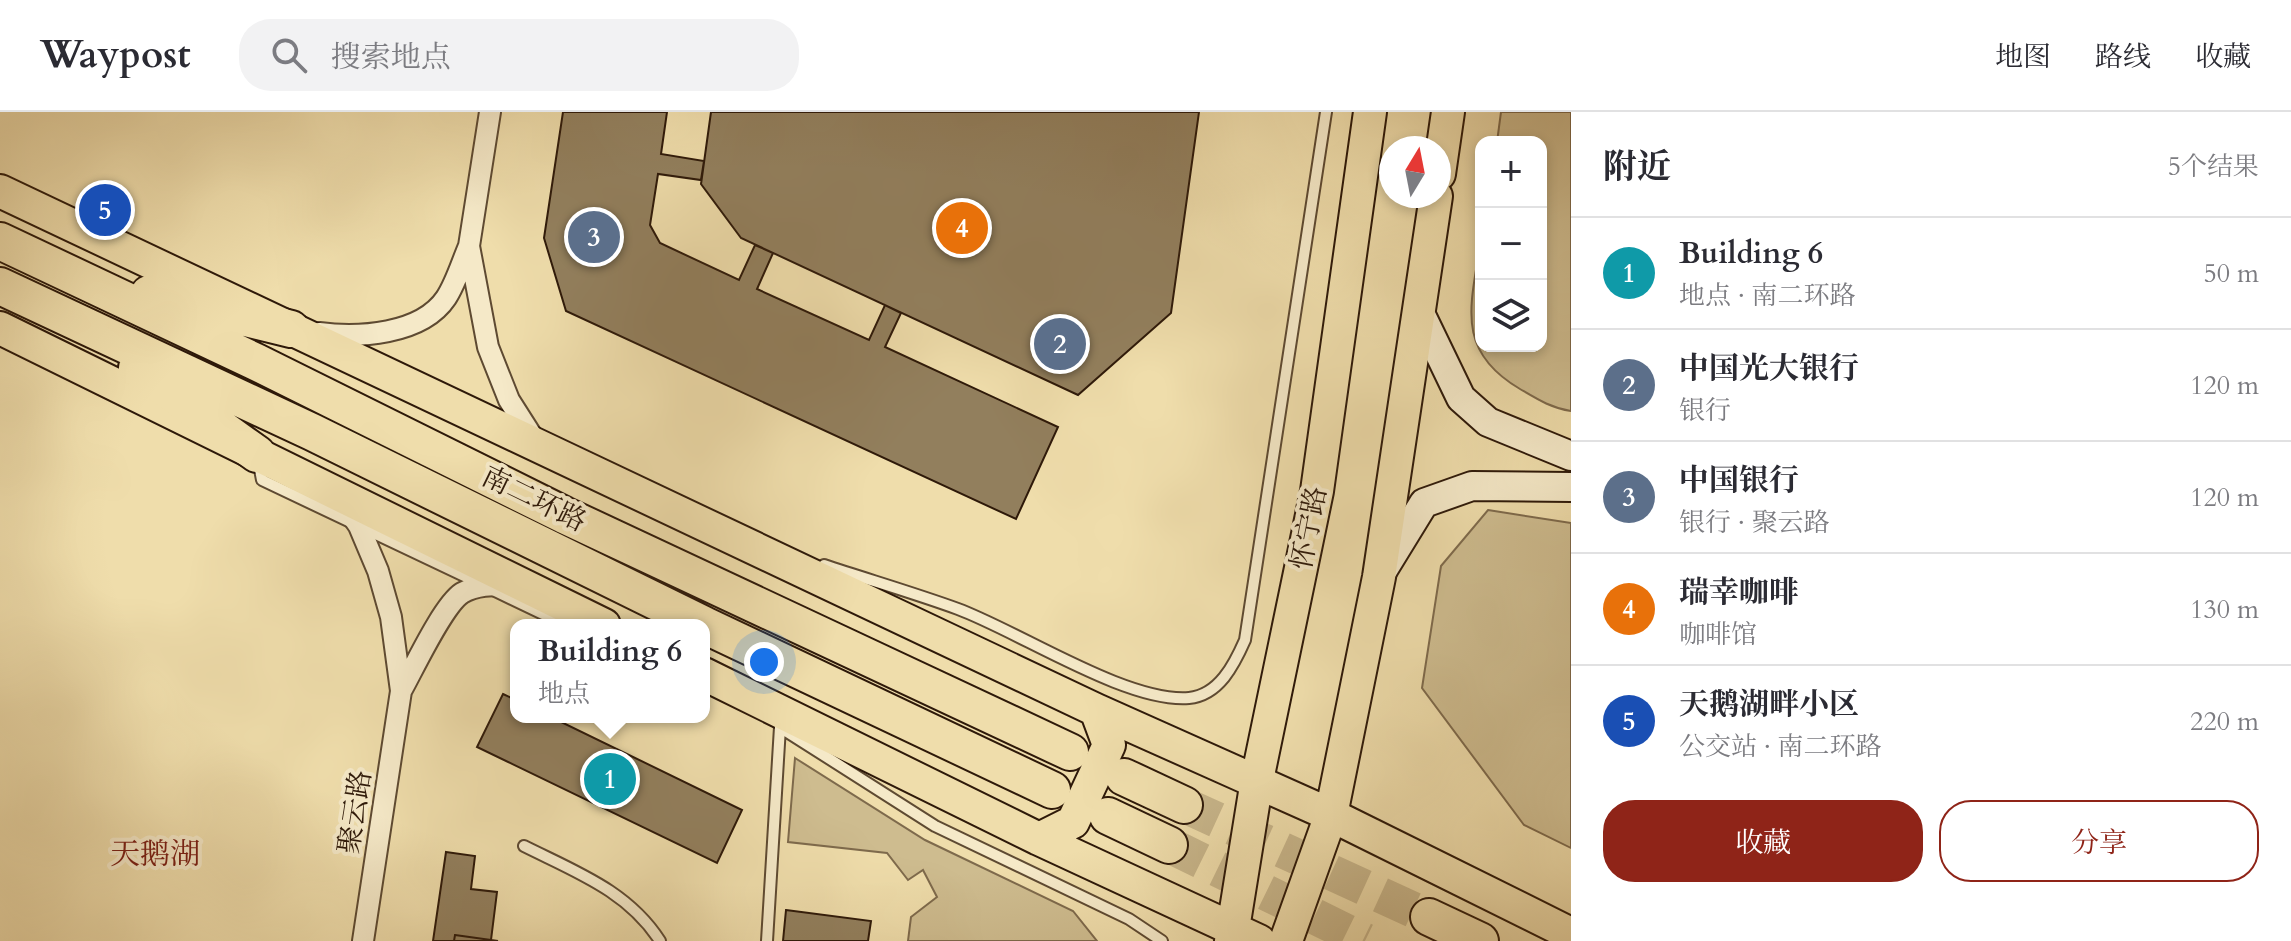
<!DOCTYPE html>
<html lang="zh">
<head>
<meta charset="utf-8">
<style>
	body { margin:0; font-family:Cardo,"Noto Serif SC",serif; background:#f2f2f3; color:#2b2b33 }
	.controls { position:absolute; right:24px; top:24px; display:grid; overflow:hidden; border-radius:16px; box-shadow:0 4px 12px #0003 }
	.controls button { width:72px; height:72px; display:grid; place-items:center; padding:0; border:0; border-bottom:2px solid #e1e1e2; background:#fff; color:#2b2b33; font:40px sans-serif }
	.compass { position:absolute; left:1379px; top:24px; width:72px; height:72px; border-radius:50%; background:#fff; box-shadow:0 4px 12px #0003; rotate:10deg }
	.you { position:absolute; left:764px; top:550px; width:28px; height:28px; margin:-20px; border:6px solid #fff; border-radius:50%; background:#1a73e8; box-shadow:0 0 0 12px #1a73e833 }
	.badge { display:grid; place-items:center; width:52px; height:52px; border-radius:50%; background:#8f2418; color:#fff; font-size:26px; font-weight:700 }
	.pin { position:absolute; translate:-50% -50%; border:4px solid #fff; box-shadow:0 2px 8px #0006 }
	.popup { position:absolute; left:510px; top:507px; width:200px; height:104px; box-sizing:border-box; display:grid; place-content:center; border-radius:16px; background:#fff; filter:drop-shadow(0 2px 6px #0005); font-size:26px; white-space:nowrap; color:#7c7c81 }
	.popup b { font-size:30px; color:#2b2b33 }
	.popup::after { content:''; position:absolute; left:50%; top:100%; margin-left:-16px; border:16px solid transparent; border-top-color:#fff }
	.list { margin:0; padding:0; list-style:none }
	h2 { display:flex; justify-content:space-between; align-items:center; height:104px; margin:0; padding:0 32px; font-size:34px }
	h2 small { font-size:26px; font-weight:400; color:#7c7c81 }
	.list li { display:grid; grid-template-columns:52px 1fr auto; gap:24px; align-items:center; box-sizing:border-box; height:112px; padding:0 32px; border-top:2px solid #e1e1e2 }
	.list b { display:block; font-size:30px; white-space:nowrap }
	.list p { margin:0; font-size:26px; white-space:nowrap; color:#7c7c81 }
	.list em { font-size:26px; font-style:normal; color:#7c7c81 }
	.actions { display:flex; gap:16px; padding:24px 32px }
	.actions a { flex:1; padding:18px 0; border:2px solid #8f2418; border-radius:32px; text-align:center; font-size:28px; color:#8f2418 }
	.actions .main { background:#8f2418; color:#fff }
	.icon { flex:none; width:44px; height:44px; fill:none; stroke:currentColor; stroke-width:2; stroke-linecap:round; stroke-linejoin:round }
	.map { position:relative; flex:none; width:1571px; height:829px; overflow:hidden }
	header { display:flex; align-items:center; gap:48px; box-sizing:border-box; height:112px; padding:0 40px; background:#fff; border-bottom:2px solid #e1e1e2 }
	header strong { font-size:38px }
	nav { display:flex; gap:44px; margin-inline-start:auto; font-size:28px }
	.search { width:560px; height:72px; background:#f2f2f3; display:flex; align-items:center; gap:20px; box-sizing:border-box; padding:0 28px; border-radius:32px; color:#7c7c81; font-size:30px }
	main { display:flex }
	aside { flex:1; background:#fff }
	.map>svg:first-child { display:block }
	.green { fill:#cebc8f; stroke:#7e6a4c; stroke-width:2 }
	.building { fill:#927f5d; stroke:#2e1909; stroke-width:2 }
	.lines { fill:none; stroke-linecap:round; stroke-linejoin:round }
	.highway-tunnel { stroke:#c8b68b; stroke-width:36; stroke-dasharray:36 18; stroke-linecap:butt }
	.lane-casing { stroke:#5e4a32; stroke-width:14 }
	.street-casing { stroke:#5e4a32; stroke-width:24 }
	.secondary-casing { stroke:#2e1909; stroke-width:32 }
	.primary-casing { stroke:#2e1909; stroke-width:36 }
	.highway-casing { stroke:#2e1909; stroke-width:40 }
	.lane { stroke:#f5e9c8; stroke-width:10 }
	.street { stroke:#f5e9c8; stroke-width:20 }
	.secondary { stroke:#f5e9c8; stroke-width:28 }
	.primary { stroke:#efddab; stroke-width:32 }
	.highway { stroke:#efddab; stroke-width:36 }
	.labels { text-anchor:middle; dominant-baseline:central; stroke-width:8; stroke-linejoin:round; paint-order:stroke }
	.street-label { font-size:28px; fill:#2e1909; stroke:#f5e9c8 }
	.neighbourhood-label { font-size:30px; fill:#7a1f14; stroke:#f5e9c8 }
</style>
</head>
<body>
<header>
<strong>Waypost</strong>
<div class="search"><svg class="icon" aria-label="search" viewBox="0 0 24 24"><circle cx="10" cy="10" r="6"/><path d="M15 15l6 6"/></svg>搜索地点</div>
<nav><a>地图</a><a>路线</a><a>收藏</a></nav>
</header>
<main>
<div class="map">
<svg width="1571" height="829" viewBox="0 0 1571 829">
	<rect width="100%" height="100%" fill="#efddab"/>
	<filter id="stains"><feTurbulence type="fractalNoise" baseFrequency=".0025" numOctaves="4"/><feColorMatrix values="0 0 0 0 .2 0 0 0 0 .09 0 0 0 0 .02 0 0 0 .5 -.17"/></filter>
	<radialGradient id="worn" r=".72"><stop offset=".6" stop-color="#630" stop-opacity="0"/><stop offset="1" stop-color="#630" stop-opacity=".3"/></radialGradient>
	<!-- green -->
	<path class="green" d="M1501 0H1571V299C1551 296 1537 287 1520 277 1454 238 1471 193 1481 128V234H1541V30H1497Z
		M1488 398 1571 411V736L1524 713 1422 576 1441 454Z
		M795 646 925 728 1073 799 1097 829H908L911 805 937 785 923 758 908 768 887 741 788 730Z"/>
	<!-- building -->
	<path class="building" d="M563 0H667L661 42 704 49 701 68 658 62 650 113 660 131 739 168 755 133 773 141 757 177 869 228 885 193 901 201 885 235 1058 315 1016 407 566 199 544 126Z
		M711 0H1199L1171 201 1078 283 741 126 701 72Z
		M503 582 516 588V605H551L742 698 717 751 477 635Z
		M446 740 475 744 471 777 497 780 491 828 455 823 454 829H433Z
		M786 798 871 809 868 829H783Z
		M786 798 871 809 868 829H783Z
		M455 823 491 828 498 829H454Z"/>
	<g class="lines">
		<!-- highway-tunnel -->
		<path class="highway-tunnel" d="M1184 693 1429 805
			M1169 733 1365 829"/>
		<!-- lane casing -->
		<g class="lane-casing">
			<path id="lane" d="M259 352 262 368 479 471
				M824 453C869 468 914 481 958 497 1020 520 1127 591 1189 586 1219 583 1234 553 1245 528L1326 0
				M493 478 566 513
				M781 616 935 714 1129 807 1162 829
				M524 734C576 760 628 779 660 829
				M767 829 780 615"/>
		</g>
		<!-- street casing -->
		<g class="street-casing">
			<path id="street" d="M469 134 490 0
				M319 221C358 226 421 223 446 186 456 171 462 150 469 134L488 235 509 288 537 332
				M341 388 359 414 378 459 391 505 401 579 363 829
				M401 579C413 558 443 493 462 481 478 472 495 473 513 473"/>
		</g>
		<!-- secondary casing -->
		<g class="secondary-casing">
			<path id="secondary" d="M1419 199 1461 286 1488 310 1571 344
				M1381 461 1424 391 1472 374 1571 375"/>
		</g>
		<!-- primary casing -->
		<g class="primary-casing">
			<path id="primary" d="M1439 62 1448 0
				M0 79 1096 598 1331 703 1571 822
				M0 216 604 513
				M704 562 1039 727 1259 829
				M1039 727 1073 710 1109 633 1096 598
				M1231 829 1257 668 1317 379 1370 0
				M1286 829 1331 703 1379 465 1436 84"/>
		</g>
		<!-- highway casing -->
		<g class="highway-casing">
			<path id="highway" d="M0 129 256 250 564 403 1070 640
				M0 174 312 320 704 513
				M149 182 291 217
				M137 256 257 342
				M704 513 1052 678
				M1124 665 1184 693
				M1108 704 1169 733
				M1429 805 1480 829"/>
		</g>
		<!-- lane -->
		<use href="#lane" class="lane"/>
		<!-- street -->
		<use href="#street" class="street"/>
		<!-- secondary -->
		<use href="#secondary" class="secondary"/>
		<!-- primary -->
		<use href="#primary" class="primary"/>
		<!-- highway -->
		<use href="#highway" class="highway"/>
	</g>
	<g class="labels">
		<!-- street labels -->
		<g class="street-label">
			<text transform="translate(534 387) rotate(26)">南二环路</text>
			<text transform="translate(1309 416) rotate(-79)">怀宁路</text>
			<text transform="translate(355 700) rotate(-81)">聚云路</text>
		</g>
		<!-- neighbourhood labels -->
		<g class="neighbourhood-label">
			<text x="155" y="742">天鹅湖</text>
		</g>
	</g>
	<rect width="100%" height="100%" filter="url(#stains)"/>
	<rect width="100%" height="100%" fill="url(#worn)"/>
</svg>
<div class="controls">
<button>+</button>
<button>−</button>
<button><svg class="icon" aria-label="layers" viewBox="0 0 24 24"><path d="M12 4l9 5-9 5-9-5zM3 14l9 5 9-5"/></svg></button>
</div>
<svg class="compass" viewBox="-18 -18 36 36"><path d="M0-13l5 13h-10z" fill="#e53935"/><path d="M0 13l5-13h-10z" fill="#7c7c81"/></svg>
<div class="you"></div>
<div class="pin badge" style="left:610px;top:667px;background:#0f9aa8">1</div>
<div class="popup"><b>Building 6</b>地点</div>
<div class="pin badge" style="left:1060px;top:232px;background:#5c6f8a">2</div>
<div class="pin badge" style="left:594px;top:125px;background:#5c6f8a">3</div>
<div class="pin badge" style="left:962px;top:116px;background:#e8710a">4</div>
<div class="pin badge" style="left:105px;top:98px;background:#1a4fb4">5</div>
</div>
<aside>
<h2>附近<small>5个结果</small></h2>
<ul class="list">
<li><span class="badge" style="background:#0f9aa8">1</span><div><b>Building 6</b><p>地点 · 南二环路</p></div><em>50 m</em></li>
<li><span class="badge" style="background:#5c6f8a">2</span><div><b>中国光大银行</b><p>银行</p></div><em>120 m</em></li>
<li><span class="badge" style="background:#5c6f8a">3</span><div><b>中国银行</b><p>银行 · 聚云路</p></div><em>120 m</em></li>
<li><span class="badge" style="background:#e8710a">4</span><div><b>瑞幸咖啡</b><p>咖啡馆</p></div><em>130 m</em></li>
<li><span class="badge" style="background:#1a4fb4">5</span><div><b>天鹅湖畔小区</b><p>公交站 · 南二环路</p></div><em>220 m</em></li>
</ul>
<div class="actions"><a class="main">收藏</a><a>分享</a></div>
</aside>
</main>
</body>
</html>
